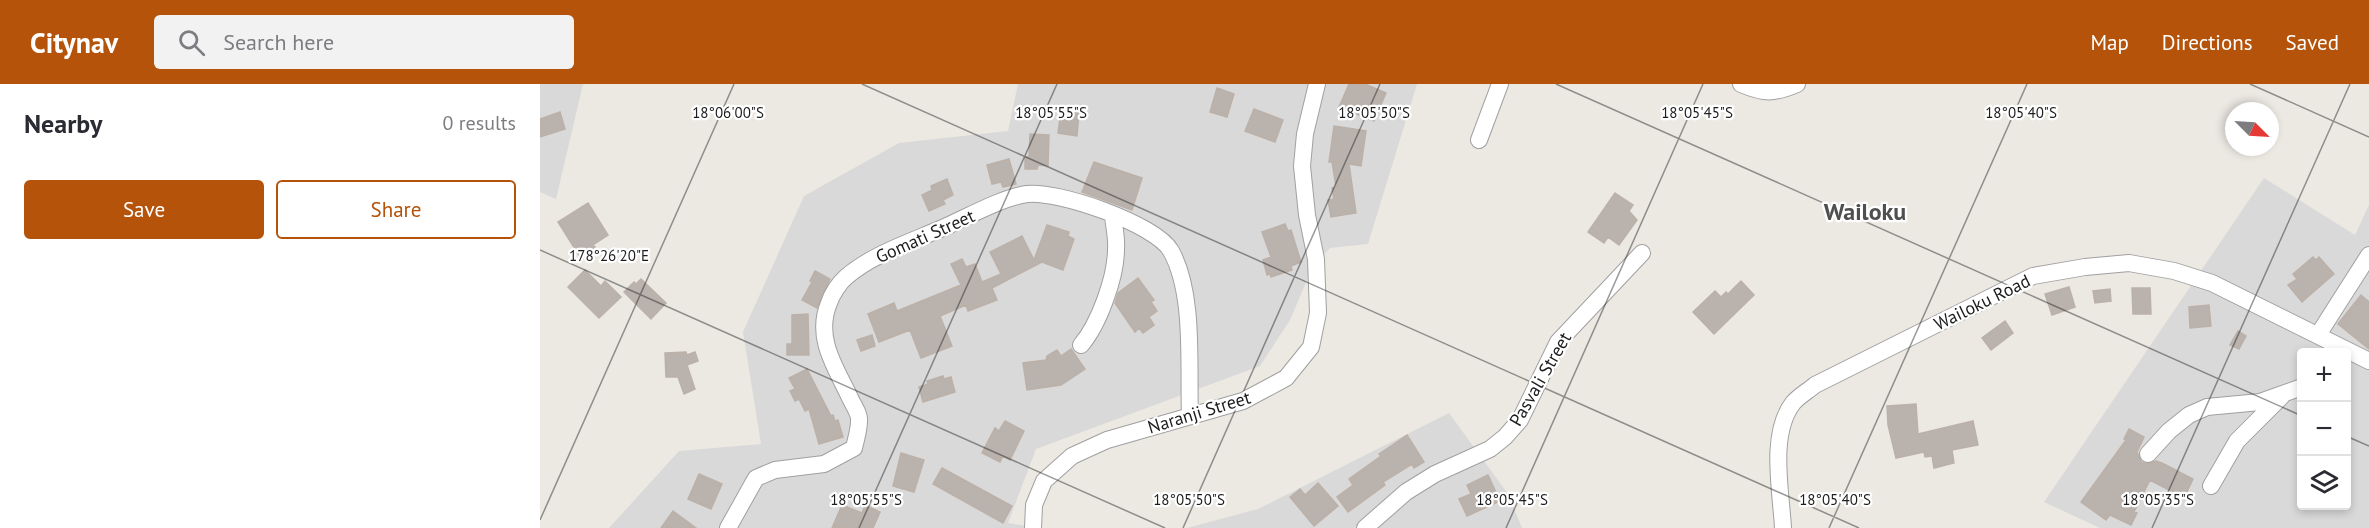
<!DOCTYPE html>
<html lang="en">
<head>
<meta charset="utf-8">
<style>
	body { margin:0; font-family:"PT Sans",sans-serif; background:#f2f2f3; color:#2b2b33 }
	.controls { position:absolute; right:18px; bottom:18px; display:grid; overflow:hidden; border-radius:6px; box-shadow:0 3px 9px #0003 }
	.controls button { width:54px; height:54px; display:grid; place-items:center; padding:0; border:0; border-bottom:2px solid #e1e1e2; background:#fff; color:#2b2b33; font:30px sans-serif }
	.compass { position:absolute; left:1685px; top:18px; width:54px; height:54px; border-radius:50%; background:#fff; box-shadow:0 3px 9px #0003; rotate:114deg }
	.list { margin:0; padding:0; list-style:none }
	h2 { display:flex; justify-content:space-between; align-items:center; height:78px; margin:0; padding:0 24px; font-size:26px }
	h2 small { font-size:20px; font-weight:400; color:#7c7c81 }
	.actions { display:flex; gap:12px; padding:18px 24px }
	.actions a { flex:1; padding:14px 0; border:2px solid #b45309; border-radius:6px; text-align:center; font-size:21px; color:#b45309 }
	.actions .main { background:#b45309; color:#fff }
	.icon { flex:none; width:33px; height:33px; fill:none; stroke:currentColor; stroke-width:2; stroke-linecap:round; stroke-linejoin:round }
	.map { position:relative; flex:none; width:1829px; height:444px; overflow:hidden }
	header { display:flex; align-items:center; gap:36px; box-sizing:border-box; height:84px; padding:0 30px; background:#b45309; color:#fff }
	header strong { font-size:28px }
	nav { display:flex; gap:33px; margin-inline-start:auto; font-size:21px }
	.search { width:420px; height:54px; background:#f2f2f3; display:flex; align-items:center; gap:15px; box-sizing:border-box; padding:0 21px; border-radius:6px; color:#7c7c81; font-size:22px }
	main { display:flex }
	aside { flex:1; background:#fff }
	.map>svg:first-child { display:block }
	.residential { fill:#dad9d9; fill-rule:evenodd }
	.building { fill:#b9b2ad; stroke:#bcb1a8; stroke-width:1.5 }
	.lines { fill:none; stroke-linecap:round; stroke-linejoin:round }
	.minor-casing { stroke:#a0a0a0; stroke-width:18 }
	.minor { stroke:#fff; stroke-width:16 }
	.ticks { fill:none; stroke:#1c1c1c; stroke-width:1.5; stroke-opacity:0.45 }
	.labels { text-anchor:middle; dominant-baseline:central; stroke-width:4.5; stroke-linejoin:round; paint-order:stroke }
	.street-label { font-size:18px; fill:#1c1c1c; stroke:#fff }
	.district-label { font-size:24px; font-weight:bold; fill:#4f4f4f; stroke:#fff }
	.ticks-label { font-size:15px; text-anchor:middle; fill:#1c1c1c; stroke:#fff; stroke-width:4.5; stroke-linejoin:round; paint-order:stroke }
</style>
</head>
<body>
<header>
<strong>Citynav</strong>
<div class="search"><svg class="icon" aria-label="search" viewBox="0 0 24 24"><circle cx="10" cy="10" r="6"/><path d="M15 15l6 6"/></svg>Search here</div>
<nav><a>Map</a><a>Directions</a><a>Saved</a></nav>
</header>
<main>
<aside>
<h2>Nearby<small>0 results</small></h2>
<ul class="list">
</ul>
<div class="actions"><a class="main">Save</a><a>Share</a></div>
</aside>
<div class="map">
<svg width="1829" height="444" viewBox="0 0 1829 444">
	<rect width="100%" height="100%" fill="#ece9e3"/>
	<!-- residential -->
	<path class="residential" d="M0 0H43L16 115 0 108Z
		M478 0H877L828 160 790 164 773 182 750 236 720 282 496 365 468 439 500 444H69L139 367 221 360 203 248 264 112 359 59 468 47Z
		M1724 94 1815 151 1829 121V444H1560L1504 418ZM1762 268H1806V422H1762Z
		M909 329 968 410 982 444H647L718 425Z"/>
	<!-- building -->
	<path class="building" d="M809 0H825L846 9 834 37 799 23Z
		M677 4 694 10 687 33 670 28Z
		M714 25 743 36 735 58 705 47Z
		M521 26 539 28 537 52 518 49Z
		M20 28 25 45 0 53V35Z
		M794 42 826 47 821 82 809 80 816 129 791 133 788 116 794 115 792 104 796 103 792 78H789Z
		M490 50 509 51 508 82 498 81 497 85H485V73H489Z
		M469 75 476 100 463 103 461 98 452 100 447 81Z
		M554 78 602 94 592 126 542 108Z
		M407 95 413 111 403 116 405 120 389 127 382 111 392 106 391 102Z
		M1075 109 1093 121 1089 127 1097 136 1079 161 1068 153 1064 159 1048 148Z
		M48 119 68 151 53 161 55 163 40 173 18 138Z
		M745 140 748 147 751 146 761 178 751 182 752 186 731 193 730 190 727 191 723 176 731 173 722 148Z
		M507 141 529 148 528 152 534 155 523 186 502 178 452 204 457 216 428 227 426 221 400 232 412 262 381 274 370 246 339 258 328 230 354 219 357 227 421 201 411 180 422 175 426 183 435 180 442 198 461 190 450 168 482 152 494 176Z
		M1773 173 1776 176 1779 173 1794 190 1762 218 1748 201 1757 195 1753 190Z
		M45 186 61 202 65 197 81 213 59 234 28 203Z
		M275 187 290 195 277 224 262 216 272 198 270 197Z
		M598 194 614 216 611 218 617 227 609 233 614 241 603 249 599 244 595 248 575 219 578 209Z
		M101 195 126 219 111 235 84 208 94 198 96 200Z
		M1201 197 1214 211 1174 250 1153 228 1175 207 1181 213 1186 208 1188 210Z
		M1529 203 1535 223 1512 231 1505 210Z
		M1592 204H1610L1611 230H1593Z
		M1570 205 1571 217 1555 219 1553 207Z
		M1821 211 1829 218V265L1798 240Z
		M1669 221 1671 242 1650 244 1649 223Z
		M268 230 269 271H247V260H252V231Z
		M1465 237 1473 249 1451 266 1442 254Z
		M1698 247 1706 252 1699 265 1690 261Z
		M332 251 335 262 321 267 317 256Z
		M531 265 545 285 521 301 487 306 483 279 506 276 507 272 517 266 521 272Z
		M146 268 147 271 155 268 158 277 147 281 155 305 144 310 138 293H126L125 269Z
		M267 285 291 332 293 331 295 337 298 336 303 353 279 360 269 325 265 327 259 315 255 317 250 307 255 305 249 294Z
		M403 292 404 295 411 293 415 308 383 318 379 303 388 300 387 297Z
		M1376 320 1378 350 1433 337 1438 361 1412 366 1414 379 1394 384 1392 372 1385 373 1384 368 1356 374 1348 341 1347 322Z
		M465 337 484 347 470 376 463 372 460 378 442 369 455 344 459 347Z
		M1589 345 1604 353 1597 368 1601 378 1606 380 1616 377 1622 379 1653 395 1644 414 1610 396 1594 428 1597 429 1591 441 1570 431 1566 436 1541 418 1586 356 1584 355Z
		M867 351 884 378 874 384 872 380 843 398 845 401 808 428 797 413 813 401 809 395 841 372 839 370Z
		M361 369 384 376 374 408 353 402Z
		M402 384 472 422 463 439 393 400Z
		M159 390 182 400 171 425 148 415Z
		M948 391 960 417 927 432 919 415 931 410 927 401Z
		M778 399 798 422 774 442 750 413 760 405 765 411Z
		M302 421 322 429 325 421 340 428 333 444H292Z
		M133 427 156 444H121Z"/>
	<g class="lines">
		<!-- minor casing -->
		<g class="minor-casing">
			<path id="minor" d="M1201 0C1225 10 1233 10 1257 0
				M939 56 960 0
				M1778 251 1829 171
				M541 261C559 240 576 193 576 165 577 154 574 143 573 132
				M1608 370 1629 347 1649 331 1667 323 1720 318 1762 303
				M1671 402 1697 357 1742 312
				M188 444 216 394 235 386 284 380 314 364C316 355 319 346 319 337 320 331 314 322 311 316 297 285 274 255 289 219 292 210 299 199 306 193 334 169 374 157 407 142 429 132 464 113 487 110 517 106 616 140 631 167 655 210 648 282 650 332
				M493 444 494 421 504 397 532 372 567 356 703 317 746 294 771 263 778 229 776 175 767 131 762 82 765 50 777 0
				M825 444 866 408 895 390 950 365 965 353 980 336 1018 258 1102 169
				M1243 444C1241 407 1229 350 1253 319 1259 312 1268 307 1275 301L1493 192 1545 183 1589 179 1634 187 1672 199 1829 277"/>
		</g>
		<!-- minor -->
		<use href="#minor" class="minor"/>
	</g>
	<!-- ticks -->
	<path class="ticks" d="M322 0 1319 444M1016 0 1762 332M1710 0 1829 53M0 166 625 444M1806 352 1829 362M0 436 194 0M319 444 517 0M643 444 840 0M966 444 1163 0M1289 444 1487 0M1612 444 1810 0"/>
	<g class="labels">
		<!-- street labels -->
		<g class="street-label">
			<text transform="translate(385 152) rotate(-24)">Gomati Street</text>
			<text transform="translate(1442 218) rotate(-26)">Wailoku Road</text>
			<text transform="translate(1000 295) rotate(-60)">Pasvali Street</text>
			<text transform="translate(659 328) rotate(-17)">Naranji Street</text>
		</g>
		<!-- district labels -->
		<g class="district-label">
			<text x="1325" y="127">Wailoku</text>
		</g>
	</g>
	<g class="ticks-label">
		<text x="188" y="34">18°06'00"S</text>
		<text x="834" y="34">18°05'50"S</text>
		<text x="511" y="34">18°05'55"S</text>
		<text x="1157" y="34">18°05'45"S</text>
		<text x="1481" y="34">18°05'40"S</text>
		<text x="69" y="177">178°26'20"E</text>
		<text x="326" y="421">18°05'55"S</text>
		<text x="649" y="421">18°05'50"S</text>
		<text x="972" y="421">18°05'45"S</text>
		<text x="1295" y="421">18°05'40"S</text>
		<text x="1618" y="421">18°05'35"S</text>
	</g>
</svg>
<div class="controls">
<button>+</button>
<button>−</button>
<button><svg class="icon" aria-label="layers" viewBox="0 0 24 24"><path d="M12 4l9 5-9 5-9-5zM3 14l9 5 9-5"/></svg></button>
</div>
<svg class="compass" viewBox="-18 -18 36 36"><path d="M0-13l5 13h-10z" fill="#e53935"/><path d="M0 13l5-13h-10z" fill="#7c7c81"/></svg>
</div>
</main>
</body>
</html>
